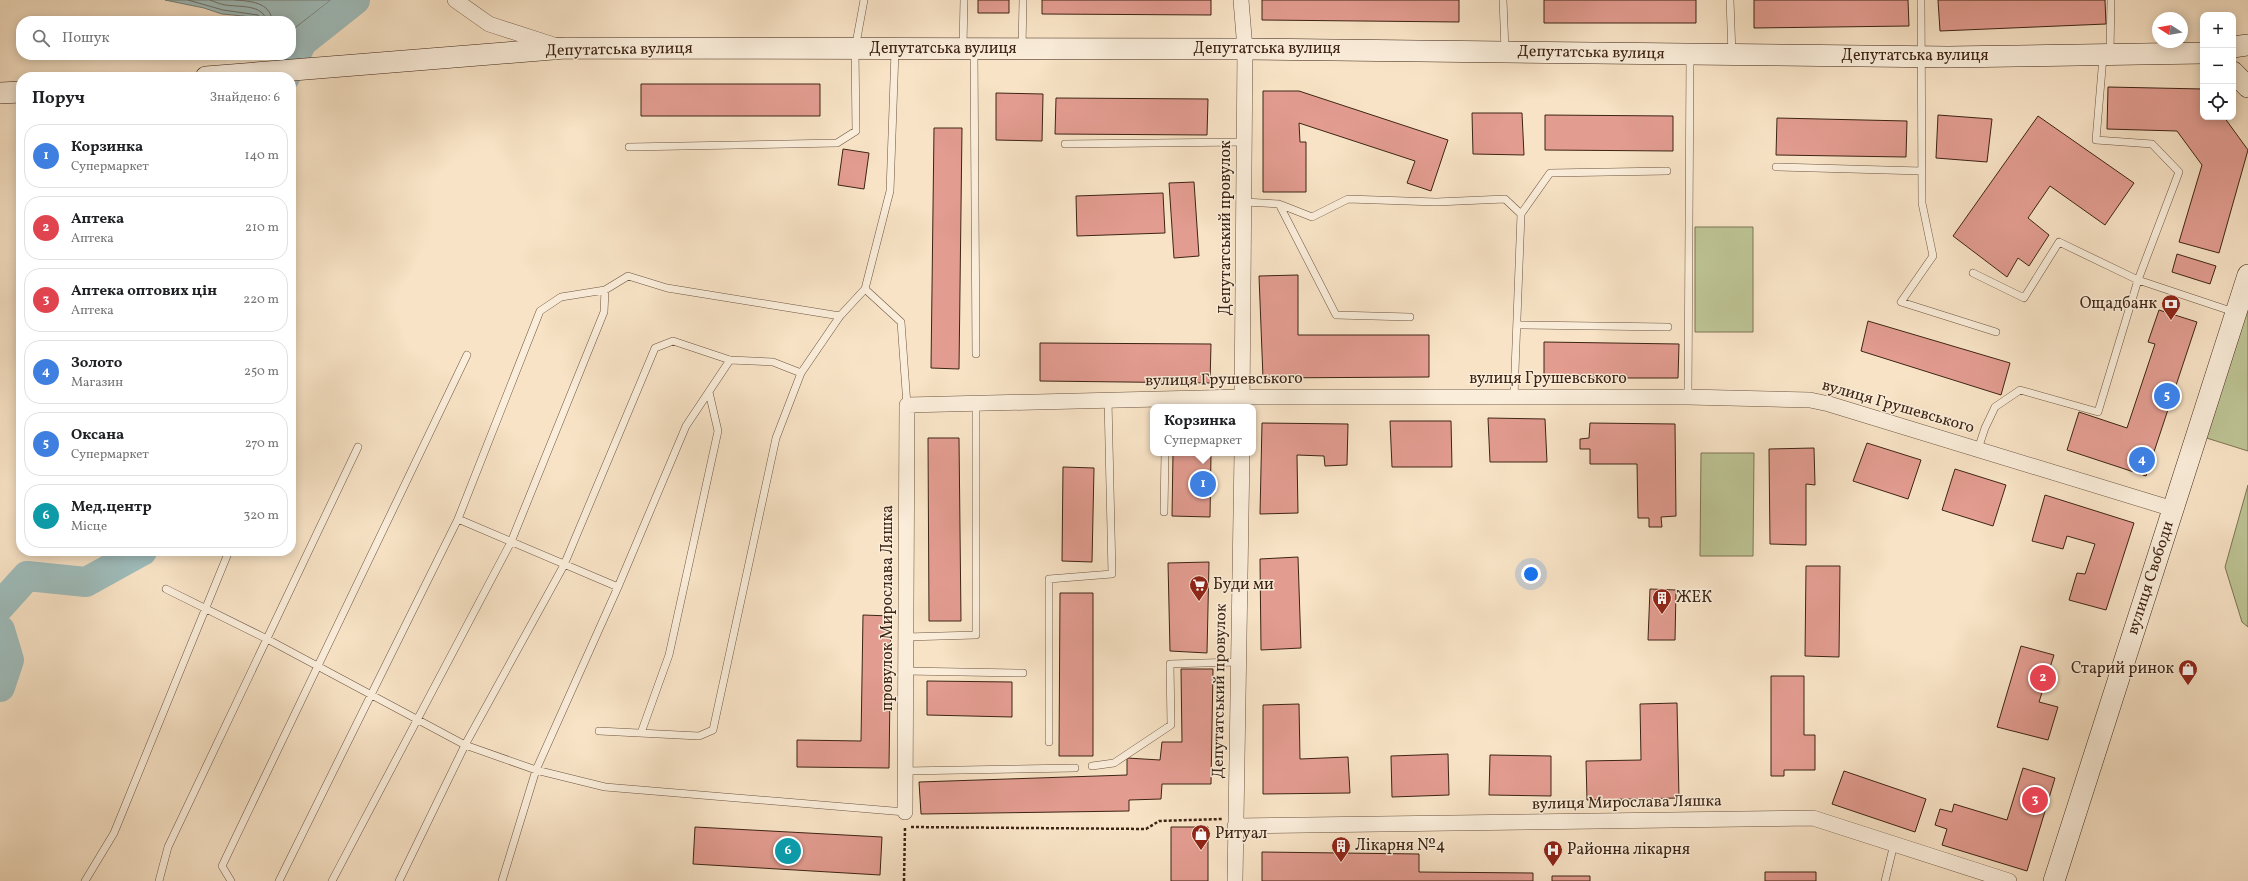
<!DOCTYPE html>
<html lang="uk">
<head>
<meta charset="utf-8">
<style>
	body { margin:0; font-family:Vollkorn,serif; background:#f2f2f2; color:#202124 }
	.controls { position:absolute; right:12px; top:12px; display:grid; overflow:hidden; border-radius:8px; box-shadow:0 2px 10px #0003 }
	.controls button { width:36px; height:36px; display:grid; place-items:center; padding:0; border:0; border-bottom:1px solid #e0e0e0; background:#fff; color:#202124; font:20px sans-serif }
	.compass { position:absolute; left:2152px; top:12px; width:36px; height:36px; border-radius:50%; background:#fff; box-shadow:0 2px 10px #0003; rotate:281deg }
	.you { position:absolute; left:1531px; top:574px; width:14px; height:14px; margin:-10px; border:3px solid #fff; border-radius:50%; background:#1a73e8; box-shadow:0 0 0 6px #1a73e833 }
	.badge { display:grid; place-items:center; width:26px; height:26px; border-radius:50%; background:#8f2418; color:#fff; font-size:13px; font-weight:700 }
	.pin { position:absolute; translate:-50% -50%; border:2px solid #fff; box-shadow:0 1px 4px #0006 }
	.popup { position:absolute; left:1150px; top:404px; width:106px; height:52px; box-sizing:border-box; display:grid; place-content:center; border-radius:8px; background:#fff; filter:drop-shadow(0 1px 3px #0005); font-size:13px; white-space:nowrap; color:#757577 }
	.popup b { font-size:15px; color:#202124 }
	.popup::after { content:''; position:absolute; left:50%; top:100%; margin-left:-8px; border:8px solid transparent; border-top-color:#fff }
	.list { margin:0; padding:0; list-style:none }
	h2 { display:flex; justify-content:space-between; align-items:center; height:52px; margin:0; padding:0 16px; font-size:17px }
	h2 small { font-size:13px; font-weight:400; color:#757577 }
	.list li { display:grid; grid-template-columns:26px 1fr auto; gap:12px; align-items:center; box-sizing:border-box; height:64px; margin:0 8px 8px; padding:0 8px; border:1px solid #e0e0e0; border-radius:16px }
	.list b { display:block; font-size:15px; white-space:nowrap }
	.list p { margin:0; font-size:13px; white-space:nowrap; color:#757577 }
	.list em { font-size:13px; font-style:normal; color:#757577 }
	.icon { flex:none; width:22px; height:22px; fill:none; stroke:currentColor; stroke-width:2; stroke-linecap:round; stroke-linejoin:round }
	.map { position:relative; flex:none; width:2248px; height:881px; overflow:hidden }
	.search { position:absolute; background:#fff; box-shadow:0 2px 10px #0003; left:16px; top:16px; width:280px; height:44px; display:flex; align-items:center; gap:10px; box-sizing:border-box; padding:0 14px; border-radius:16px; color:#757577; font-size:15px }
	.panel { position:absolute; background:#fff; box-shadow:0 2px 10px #0003; left:16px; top:72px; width:280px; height:484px; border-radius:16px }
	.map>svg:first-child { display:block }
	.green { fill:#bdc495; stroke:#7e7454 }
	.water { fill:#9fbdbc; stroke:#788079 }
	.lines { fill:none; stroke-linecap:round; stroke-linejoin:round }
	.shore { stroke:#6e7068; stroke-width:1 }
	.river { stroke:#9fbdbc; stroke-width:30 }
	.building { fill:#e29c90; stroke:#3e2414 }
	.lane-casing { stroke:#6c5440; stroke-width:8 }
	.street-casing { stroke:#6c5440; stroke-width:16 }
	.secondary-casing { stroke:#3e2414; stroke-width:22 }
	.path { stroke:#3e2414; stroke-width:2.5; stroke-dasharray:3 2; stroke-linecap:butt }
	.lane { stroke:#faedda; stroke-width:7 }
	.street { stroke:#faedda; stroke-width:15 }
	.secondary { stroke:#faedda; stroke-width:21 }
	.labels { text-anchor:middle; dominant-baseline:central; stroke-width:3; stroke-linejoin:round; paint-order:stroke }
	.street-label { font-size:16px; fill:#3e2414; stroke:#faedda }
	.poi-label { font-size:16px; fill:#3e2414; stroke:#faedda; text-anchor:start }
</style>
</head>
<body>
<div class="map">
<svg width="2248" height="881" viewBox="0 0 2248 881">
	<rect width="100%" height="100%" fill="#f8e3c6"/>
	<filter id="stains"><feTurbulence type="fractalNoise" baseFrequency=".005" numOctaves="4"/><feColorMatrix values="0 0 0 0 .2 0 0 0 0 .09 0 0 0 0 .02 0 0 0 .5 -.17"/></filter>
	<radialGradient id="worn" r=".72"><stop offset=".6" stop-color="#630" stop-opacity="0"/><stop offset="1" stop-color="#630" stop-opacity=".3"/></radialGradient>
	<!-- green -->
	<path class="green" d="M1695 227H1753V332H1695Z
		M2248 275V451L2197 435Z
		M1701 453H1754L1753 556H1700Z
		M2248 485V627L2242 622 2225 567Z"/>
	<!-- water -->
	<path class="water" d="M165 0H355L302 42 295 56 291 50V21H264L243 16 222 14 204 8Z"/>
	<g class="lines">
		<!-- shore -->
		<path class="shore" d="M188 0 223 10 258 15 261 21
			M210 0C215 2 220 4 225 5 237 7 265 4 266 21
			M235 0C249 1 271 2 272 21
			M291 31 331 0
			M291 43 296 35 341 0
			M291 48H294L299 39 349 0"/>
		<!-- river -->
		<path class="river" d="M285 77 302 42 355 0
			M0 606 27 576 86 582 142 551
			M0 630 9 660 0 687"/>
	</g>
	<!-- building -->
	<path class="building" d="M978 0H1009V13H978Z
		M1042 0H1211V15L1042 14Z
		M1262 0H1459V22L1262 20Z
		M1544 0H1696V23H1544Z
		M1754 0H1908L1909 26 1754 28Z
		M1938 0H2105L2106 24 1940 31Z
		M641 84H820V116H641Z
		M2108 87 2203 89V117H2224L2248 150 2219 253 2179 242 2202 165 2177 131 2107 129Z
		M1263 91H1299L1448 140 1431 191 1407 183 1415 161 1299 123 1300 142H1306V192H1263Z
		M996 93 1043 94 1042 141 996 140Z
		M1056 98 1208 99 1207 135 1055 134Z
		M1472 113H1522L1524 155 1473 154Z
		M1545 115 1673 116V151L1545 150Z
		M1938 115 1992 119 1987 162 1936 158Z
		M2038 116 2134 183 2105 225 2050 186 2028 218 2049 235 2029 266 2018 258 2007 277 1953 236Z
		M1777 118 1907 121 1906 157 1776 155Z
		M934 128H962L959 369 931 368Z
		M843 149 869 153 864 189 838 185Z
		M1194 182 1199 256 1174 258 1169 183Z
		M1163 193 1165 233 1077 236 1076 196Z
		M2177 254 2216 266 2210 284 2172 272Z
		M1298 275V335H1429V377L1263 378 1259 276Z
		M2159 310 2197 322 2146 476 2067 450 2079 412 2127 428 2155 344 2148 342Z
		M1868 321 2010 363 2001 395 1861 351Z
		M1544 342 1679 344 1678 378H1544Z
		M1040 343 1211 344 1210 383 1040 381Z
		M1488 418 1545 419 1547 462H1490Z
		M1390 421H1451L1452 467H1392Z
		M1262 423 1348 424 1347 465 1325 466 1324 456 1297 455 1298 513 1260 514Z
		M1590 423 1675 424 1676 516 1661 517 1662 527H1649V518H1638L1637 464H1590V449H1580V439L1589 438Z
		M928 438H959L961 621H929Z
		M1867 443 1921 460 1908 499 1853 481Z
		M1814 448 1815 485 1806 484V545L1770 544 1769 449Z
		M1173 453H1211L1210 517 1172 516Z
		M1063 467 1094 468 1092 562 1062 561Z
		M1955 469 2006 485 1993 526 1942 510Z
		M2045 495 2134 523 2106 610 2069 600 2077 573 2085 574 2095 544 2067 536 2063 549 2032 541Z
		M1298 557 1301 648 1261 650 1260 559Z
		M1209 562 1207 653 1170 651 1168 563Z
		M1806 566H1840L1839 657 1805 656Z
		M1650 589 1676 590 1675 640H1648Z
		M1060 593H1093V756H1059Z
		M863 615 891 616 889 768 797 767V740L861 741Z
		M2021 646 2054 655 2039 702 2058 707 2048 740 1997 727Z
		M1181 669H1213L1211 784H1162L1161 799 1129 800V811L921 814 919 782 1127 775V758L1160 760 1162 742H1182Z
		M1771 676H1804V735H1815V770H1784V776H1771Z
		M927 681 1012 682V717L927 715Z
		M1677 703 1679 798 1587 800 1586 761 1641 760 1640 704Z
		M1299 704 1300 759 1348 757 1350 793 1263 794V705Z
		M1448 754 1449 795 1392 797 1391 756Z
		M1490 755 1551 756V796L1489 795Z
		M2023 768 2055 778 2027 871 1942 845 1947 829 1935 825 1940 809 1952 812 1954 804 2007 820Z
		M1844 771 1926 799 1915 832 1832 804Z
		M695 827 882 837 880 875 693 864Z
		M1171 827H1208V881H1171Z
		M1262 852 1419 854V872L1533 873V881H1262Z
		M1765 872H1816V881H1765Z
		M1552 876H1590V881H1552Z"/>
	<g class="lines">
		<!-- lane casing -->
		<g class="lane-casing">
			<path id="lane" d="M1503 0 1505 50
				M1730 0 1732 54
				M1921 0 1922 203 1933 256 1901 302 1996 332
				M963 46 964 0
				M1022 48 1023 0
				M895 51 890 191 865 289 901 322 907 405
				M974 51 976 354
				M2110 52 2111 0
				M1065 144 1244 142
				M629 147 837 143 856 131 855 49 864 0
				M1776 167 1922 171
				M1244 202 1279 204 1336 315 1410 317
				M1279 204 1312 217 1348 199 1436 202 1505 199 1521 214
				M1973 273 2024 298 2059 242 2138 280 2234 312
				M1517 325 1668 327
				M1514 397 1521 214 1550 173 1667 171
				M1688 397 1690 56
				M1978 449 1985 428 1995 407 2020 390 2098 412 2138 280 2179 172 2152 144 2096 140 2103 57
				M1164 512 1165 453
				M458 519 618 587
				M166 589 267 639 465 745 536 770 605 787 905 812
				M906 637 976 635V403
				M905 671 1023 673
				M599 731 699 736 713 730 776 438 801 373 840 316 865 289
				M641 733 669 655 718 431 709 392
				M1049 742V579L1112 574 1108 400
				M1092 766 1114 763 1171 725 1170 664 1238 662
				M905 771 1075 768
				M85 881 114 833 229 551
				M159 881 168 847 358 447
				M231 881 222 866 467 355
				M279 881 458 519 540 311 561 297 605 290 628 276 667 288 840 316
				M332 881 511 542 604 312 605 290
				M399 881 465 745 564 565 655 348 673 341 730 360 773 362 801 373
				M502 881 536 770 618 587 686 426 730 360
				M1885 881 1894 844"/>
		</g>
		<!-- street casing -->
		<g class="street-casing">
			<path id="street" d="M455 0 489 24 557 46
				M1241 0 1245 49 1242 406
				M905 812 907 405 1242 397H1688L1810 400 1829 404 2173 509
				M1235 826 1813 818 2009 881
				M1235 881 1242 453"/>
		</g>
		<!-- secondary casing -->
		<g class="secondary-casing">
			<path id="secondary" d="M2233 47 2248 45
				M2233 72 2248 87
				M206 77 565 48 1245 49 1948 57 2203 53
				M0 93 21 92
				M2054 881 2248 275"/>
		</g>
		<!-- path -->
		<path class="path" d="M911 827 1146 829 1159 821 1222 819
			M904 881 905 827"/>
		<!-- lane -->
		<use href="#lane" class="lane"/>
		<!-- street -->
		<use href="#street" class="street"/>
		<!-- secondary -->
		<use href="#secondary" class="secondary"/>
	</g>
	<!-- icons -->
	<defs>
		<g id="bank-pin" transform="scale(1)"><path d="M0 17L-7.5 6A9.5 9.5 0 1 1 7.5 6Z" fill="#8f2418" stroke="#faedda"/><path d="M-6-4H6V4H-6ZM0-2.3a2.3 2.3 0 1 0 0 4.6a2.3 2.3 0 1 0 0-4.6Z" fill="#fff"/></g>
		<g id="supermarket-pin" transform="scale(1)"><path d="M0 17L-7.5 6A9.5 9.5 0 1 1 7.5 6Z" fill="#8f2418" stroke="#faedda"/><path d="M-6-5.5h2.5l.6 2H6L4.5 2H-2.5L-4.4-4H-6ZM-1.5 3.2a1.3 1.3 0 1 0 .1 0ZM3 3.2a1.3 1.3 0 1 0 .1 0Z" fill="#fff"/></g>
		<g id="building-pin" transform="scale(1)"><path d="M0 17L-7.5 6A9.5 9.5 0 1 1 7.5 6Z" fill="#8f2418" stroke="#faedda"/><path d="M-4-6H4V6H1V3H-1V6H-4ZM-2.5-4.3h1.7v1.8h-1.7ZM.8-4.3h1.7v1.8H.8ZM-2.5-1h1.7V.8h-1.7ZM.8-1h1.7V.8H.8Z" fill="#fff"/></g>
		<g id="shop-pin" transform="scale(1)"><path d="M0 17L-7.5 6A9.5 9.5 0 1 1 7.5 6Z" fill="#8f2418" stroke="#faedda"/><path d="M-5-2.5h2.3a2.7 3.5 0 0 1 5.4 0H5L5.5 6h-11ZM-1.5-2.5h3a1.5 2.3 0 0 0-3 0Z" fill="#fff"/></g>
		<g id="hospital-pin" transform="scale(1)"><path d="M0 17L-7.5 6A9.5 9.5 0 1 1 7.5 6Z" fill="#8f2418" stroke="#faedda"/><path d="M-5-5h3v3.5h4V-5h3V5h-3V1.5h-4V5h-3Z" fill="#fff"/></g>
	</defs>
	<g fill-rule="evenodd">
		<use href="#bank-pin" x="2171" y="304"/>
		<use href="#supermarket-pin" x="1199" y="585"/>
		<use href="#building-pin" x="1662" y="598"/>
		<use href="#shop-pin" x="2188" y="669"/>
		<use href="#shop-pin" x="1201" y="834"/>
		<use href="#building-pin" x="1341" y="846"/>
		<use href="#hospital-pin" x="1553" y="850"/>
	</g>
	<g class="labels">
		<!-- street labels -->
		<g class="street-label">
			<text x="943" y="49">Депутатська вулиця</text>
			<text x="1267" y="49">Депутатська вулиця</text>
			<text transform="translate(619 50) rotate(-1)">Депутатська вулиця</text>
			<text transform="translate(1591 53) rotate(1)">Депутатська вулиця</text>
			<text x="1915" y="56">Депутатська вулиця</text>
			<text transform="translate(1226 228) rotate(-90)">Депутатський провулок</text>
			<text x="1548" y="379">вулиця Грушевського</text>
			<text transform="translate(1224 380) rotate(-1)">вулиця Грушевського</text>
			<text transform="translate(1898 407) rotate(16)">вулиця Грушевського</text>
			<text transform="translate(2151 578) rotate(-72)">вулиця Свободи</text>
			<text transform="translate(888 608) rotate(-90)">провулок Мирослава Ляшка</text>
			<text transform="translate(1220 691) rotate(-89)">Депутатський провулок</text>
			<text transform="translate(1627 803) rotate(-1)">вулиця Мирослава Ляшка</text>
		</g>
		<!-- poi labels -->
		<g class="poi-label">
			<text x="2157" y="304" text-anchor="end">Ощадбанк</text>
			<text x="1213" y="585">Буди ми</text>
			<text x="1676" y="598">ЖЕК</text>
			<text x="2174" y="669" text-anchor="end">Старий ринок</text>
			<text x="1215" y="834">Ритуал</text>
			<text x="1355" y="846">Лікарня №4</text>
			<text x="1567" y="850">Районна лікарня</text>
		</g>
	</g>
	<rect width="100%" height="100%" filter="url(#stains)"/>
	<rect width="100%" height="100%" fill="url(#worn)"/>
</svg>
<div class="controls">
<button>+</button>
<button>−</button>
<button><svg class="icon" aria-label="locate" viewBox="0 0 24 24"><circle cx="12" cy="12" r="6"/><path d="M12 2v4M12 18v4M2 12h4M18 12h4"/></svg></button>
</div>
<svg class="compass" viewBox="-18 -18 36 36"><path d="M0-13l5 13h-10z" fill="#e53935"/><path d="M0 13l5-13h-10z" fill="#757577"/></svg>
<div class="you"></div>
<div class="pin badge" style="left:1203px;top:484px;background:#3f7fe0">1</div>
<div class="popup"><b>Корзинка</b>Супермаркет</div>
<div class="pin badge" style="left:2043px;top:678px;background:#e0444e">2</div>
<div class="pin badge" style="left:2035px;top:800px;background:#e0444e">3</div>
<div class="pin badge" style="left:2142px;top:460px;background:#3f7fe0">4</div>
<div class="pin badge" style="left:2167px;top:396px;background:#3f7fe0">5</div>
<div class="pin badge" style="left:788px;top:851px;background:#0f9aa8">6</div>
<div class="search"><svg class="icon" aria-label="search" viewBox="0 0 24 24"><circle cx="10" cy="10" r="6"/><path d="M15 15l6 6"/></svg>Пошук</div>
<section class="panel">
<h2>Поруч<small>Знайдено: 6</small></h2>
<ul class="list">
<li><span class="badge" style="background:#3f7fe0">1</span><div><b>Корзинка</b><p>Супермаркет</p></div><em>140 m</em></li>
<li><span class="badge" style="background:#e0444e">2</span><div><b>Аптека</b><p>Аптека</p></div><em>210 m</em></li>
<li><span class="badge" style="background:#e0444e">3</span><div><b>Аптека оптових цін</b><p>Аптека</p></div><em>220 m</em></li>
<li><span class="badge" style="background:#3f7fe0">4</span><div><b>Золото</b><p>Магазин</p></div><em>250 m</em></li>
<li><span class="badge" style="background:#3f7fe0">5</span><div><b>Оксана</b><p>Супермаркет</p></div><em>270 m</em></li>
<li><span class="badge" style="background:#0f9aa8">6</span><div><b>Мед.центр</b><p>Місце</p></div><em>320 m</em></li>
</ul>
</section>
</div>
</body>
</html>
